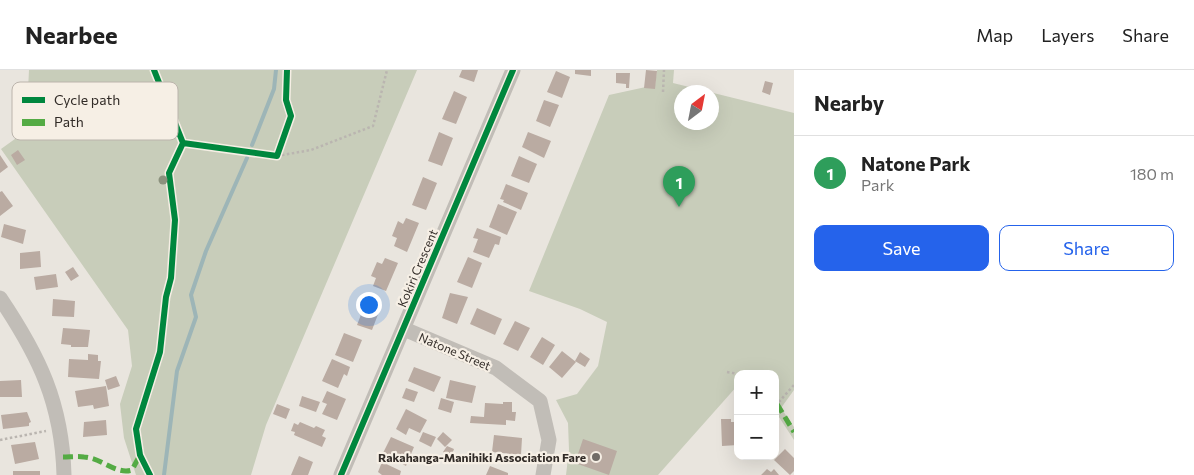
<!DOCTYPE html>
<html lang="en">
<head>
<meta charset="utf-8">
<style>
	body { margin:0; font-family:Commissioner,sans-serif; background:#f2f2f2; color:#222 }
	.controls { position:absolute; right:15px; bottom:15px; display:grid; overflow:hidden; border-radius:10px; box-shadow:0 5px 20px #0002 }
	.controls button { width:45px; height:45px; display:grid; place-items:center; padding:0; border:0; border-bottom:1px solid #e0e0e0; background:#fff; color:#222; font:25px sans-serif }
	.compass { position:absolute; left:674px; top:15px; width:45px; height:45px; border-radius:50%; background:#fff; box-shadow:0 5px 20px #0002; rotate:32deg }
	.you { position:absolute; left:368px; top:234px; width:18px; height:18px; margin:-12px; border:4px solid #fff; border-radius:50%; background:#1a73e8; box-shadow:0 0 0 8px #1a73e833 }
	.badge { display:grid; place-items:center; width:32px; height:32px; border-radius:50%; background:#2563eb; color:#fff; font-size:16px; font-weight:700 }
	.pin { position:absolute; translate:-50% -41px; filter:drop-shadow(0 1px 2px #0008) }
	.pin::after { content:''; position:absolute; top:26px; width:18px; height:15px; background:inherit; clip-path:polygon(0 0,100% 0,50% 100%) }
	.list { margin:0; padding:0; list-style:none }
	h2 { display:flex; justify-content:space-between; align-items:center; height:65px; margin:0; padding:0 20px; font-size:21px }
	h2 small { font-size:16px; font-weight:400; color:#767676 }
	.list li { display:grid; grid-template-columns:32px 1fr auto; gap:15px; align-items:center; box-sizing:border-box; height:75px; padding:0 20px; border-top:1px solid #e0e0e0 }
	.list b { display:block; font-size:19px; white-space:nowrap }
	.list p { margin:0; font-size:16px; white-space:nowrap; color:#767676 }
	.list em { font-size:16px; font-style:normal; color:#767676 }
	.actions { display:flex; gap:10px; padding:15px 20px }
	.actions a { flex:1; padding:11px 0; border:1px solid #2563eb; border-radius:10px; text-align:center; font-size:18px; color:#2563eb }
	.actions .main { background:#2563eb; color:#fff }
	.map { position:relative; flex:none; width:794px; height:405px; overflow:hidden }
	header { display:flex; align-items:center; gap:30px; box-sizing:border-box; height:70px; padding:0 25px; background:#fff; border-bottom:1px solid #e0e0e0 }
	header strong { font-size:24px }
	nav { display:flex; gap:28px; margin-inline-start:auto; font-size:18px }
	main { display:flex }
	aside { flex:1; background:#fff }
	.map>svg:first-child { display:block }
	.green { fill:#c8cdba; fill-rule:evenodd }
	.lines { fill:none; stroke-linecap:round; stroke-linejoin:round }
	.stream { stroke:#9db5b7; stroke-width:4 }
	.building { fill:#baaba2 }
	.path { stroke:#bab5b0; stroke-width:2.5; stroke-dasharray:2.5 2.5; stroke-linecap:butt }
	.minor { stroke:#c1bdb7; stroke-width:15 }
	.quiet { stroke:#54ab44; stroke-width:5; stroke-dasharray:10 5; stroke-linecap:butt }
	.cycleway-casing { stroke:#f6efe5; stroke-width:9 }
	.cycleway { stroke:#00873e; stroke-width:6 }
	.tree { fill:#8b917d }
	.poi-dot { fill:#716c67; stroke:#f6efe5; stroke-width:2 }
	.labels { text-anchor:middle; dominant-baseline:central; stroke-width:4.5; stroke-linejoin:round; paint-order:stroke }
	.street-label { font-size:12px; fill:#312b27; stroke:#f6efe5 }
	.poi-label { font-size:12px; font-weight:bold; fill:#312b27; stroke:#f6efe5; text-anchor:end }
	.key { fill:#f6efe5; stroke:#bbb4ac; stroke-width:1 }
	.key-label { font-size:14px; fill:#312b27 }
</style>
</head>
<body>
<header>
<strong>Nearbee</strong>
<nav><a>Map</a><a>Layers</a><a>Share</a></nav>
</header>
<main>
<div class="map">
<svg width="794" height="405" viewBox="0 0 794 405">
	<rect width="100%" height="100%" fill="#e9e5de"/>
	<!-- green -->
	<path class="green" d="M29 0H417L266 355 251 405H136L124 368 120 334 132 296 128 260 1 79 26 61Z
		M657 0H674L673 13 794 43V320L781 338 794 357V370L775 341V304H738V315L658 405H566L569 380 568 353 556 330 577 324 598 296 607 252 580 239 529 221 609 25 655 15ZM682 22H712V52H682Z"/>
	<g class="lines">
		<!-- stream -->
		<path class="stream" d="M252 75 274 19 276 0
			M164 405 177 301 196 247 191 225 206 181 247 88"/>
	</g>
	<!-- building -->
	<path class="building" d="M462 0H478L474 12 459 7Z
		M575 0H591V6L575 4Z
		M646 0 657 1 655 19 644 18Z
		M556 1 570 7 562 28 547 22Z
		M616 3H630L629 18H626V14L616 13Z
		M765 11 773 13 770 25 762 22Z
		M454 21 467 27 456 54 442 49Z
		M544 30 559 35 550 57 536 51Z
		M439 62 453 68 442 96 428 91Z
		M528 62 551 71 544 88 522 77Z
		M18 80 25 90 17 95 11 85Z
		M0 85 8 97 0 103Z
		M519 86 537 94 529 113 511 106Z
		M423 107 437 113 426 140 412 135Z
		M506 114 528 123 521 140 503 132 504 130 500 129Z
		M2 121 13 136 0 146V122Z
		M498 134 517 142 507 165 489 157Z
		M406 148 419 153 407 182 394 176 397 168 392 166 398 151 403 154Z
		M4 154 26 160 23 174 1 167Z
		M477 158 501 167 499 175 495 174 489 188 473 182 478 169 473 168Z
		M40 181 41 197 20 199V183Z
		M468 187 482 193 472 218 457 212Z
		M385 188 398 193 386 221 373 216 376 208 371 206 377 192 382 194Z
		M73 197 79 206 71 211 65 202Z
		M56 204 58 217 36 220 34 207Z
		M450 223 468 227 457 254 442 248Z
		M53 229 75 231 74 247 52 246Z
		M367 229 382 234 372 260 357 255Z
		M477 238 502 249 495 265 470 254Z
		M515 251 530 258 518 281 503 274Z
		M63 258 90 260 88 277H71V275L61 274Z
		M344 263 362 270 353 292 335 285Z
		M542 267 555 275 543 295 530 287Z
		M562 281 576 292 562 308 549 297Z
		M580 282 590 289 585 297 575 291Z
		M88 284 98 285V291H101L99 309 68 307 69 289 88 290Z
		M332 289 350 297 347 306 344 304 338 318 322 311Z
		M414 297 441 307 434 322 408 311Z
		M116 306 120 316 108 320 105 310Z
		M21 310 22 327H0V311Z
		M450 310 476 316 472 333 446 328Z
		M106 316 109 336 94 339 93 335 78 337 75 321Z
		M406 318 418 322 414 332 402 328Z
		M327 321 346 329 337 350 322 344 327 334 322 332Z
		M302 326 320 332 316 342 299 336Z
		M441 328 454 332 451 343 438 339Z
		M503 332H512V342H516L515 351 506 350V355L470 353 471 346 484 347 485 333 503 334Z
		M277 334 290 339 286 349 273 344Z
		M406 339 427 350 420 363 409 358 406 365 396 359Z
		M27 342 31 352 29 353V356L3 359 1 345Z
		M721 349H731V352H738V375L722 376Z
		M106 350 107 365 83 367 84 352Z
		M300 352 314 358 316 356 325 360 322 366 326 368 322 377 294 365 295 362 291 361 294 353 298 355Z
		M423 362 436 367 431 377 419 371Z
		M443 362 452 370 445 377 437 369Z
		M494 365 522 368 521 385 492 382Z
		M391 367 414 377 406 396 383 383Z
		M583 369 617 381 609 405 575 393Z
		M35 372 39 389 15 394 11 375Z
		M447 376 454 379 451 387 443 382Z
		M785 379 794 388V401L790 405 774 390Z
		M299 386 313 392 308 405H291Z
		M382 392 401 401 400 405H382L378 402Z
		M490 396 508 403V405H486Z
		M767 399 771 402 774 399 779 405H761Z
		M13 401H40V405H13Z"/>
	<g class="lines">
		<!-- path -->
		<path class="path" d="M663 22 664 0
			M277 86 311 80 373 56 387 0
			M727 302 738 304
			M775 333 777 334 794 315
			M0 370 46 361"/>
		<!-- minor -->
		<path class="minor" d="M0 228C39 286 62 333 64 405
			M404 259 496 298 540 331 549 370 543 405
			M341 405 513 0"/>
		<!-- quiet -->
		<path class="quiet" d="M777 334 794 362
			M63 387C70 387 77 386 84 387 102 388 116 405 132 400L140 385"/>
		<!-- cycleway casing -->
		<g class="cycleway-casing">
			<path id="cycleway" d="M183 73 277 86 291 46 286 30 287 0
				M150 405 140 385 136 359 160 282 166 227 171 208 175 150 169 103 183 73 154 0
				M341 405 513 0"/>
		</g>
		<!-- cycleway -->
		<use href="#cycleway" class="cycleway"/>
	</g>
	<!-- trees -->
	<circle class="tree" cx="163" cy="110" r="4.5"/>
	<!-- markers -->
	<circle class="poi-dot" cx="596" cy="387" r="5"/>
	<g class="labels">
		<!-- street labels -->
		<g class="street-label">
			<text transform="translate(417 198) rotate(-67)">Kokiri Crescent</text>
			<text transform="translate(455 281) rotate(23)">Natone Street</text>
		</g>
		<!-- poi labels -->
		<g class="poi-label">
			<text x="586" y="387">Rakahanga-Manihiki Association Fare</text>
		</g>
	</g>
	<!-- legend -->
	<rect x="12" y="12" width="166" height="58" rx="8" class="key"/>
	<rect x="22" y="27" width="23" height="6" fill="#00873e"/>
	<rect x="22" y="49" width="23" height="7" fill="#54ab44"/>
	<g class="key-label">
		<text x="54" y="35">Cycle path</text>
		<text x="54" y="57">Path</text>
	</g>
</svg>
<div class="controls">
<button>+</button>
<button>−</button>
</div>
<svg class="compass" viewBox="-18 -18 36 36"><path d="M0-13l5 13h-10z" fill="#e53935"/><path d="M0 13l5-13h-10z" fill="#767676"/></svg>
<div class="you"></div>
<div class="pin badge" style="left:679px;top:137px;background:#2e9e5b">1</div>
</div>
<aside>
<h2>Nearby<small></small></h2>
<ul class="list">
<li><span class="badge" style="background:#2e9e5b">1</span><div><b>Natone Park</b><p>Park</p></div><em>180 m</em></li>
</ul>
<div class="actions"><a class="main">Save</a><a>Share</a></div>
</aside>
</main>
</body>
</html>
